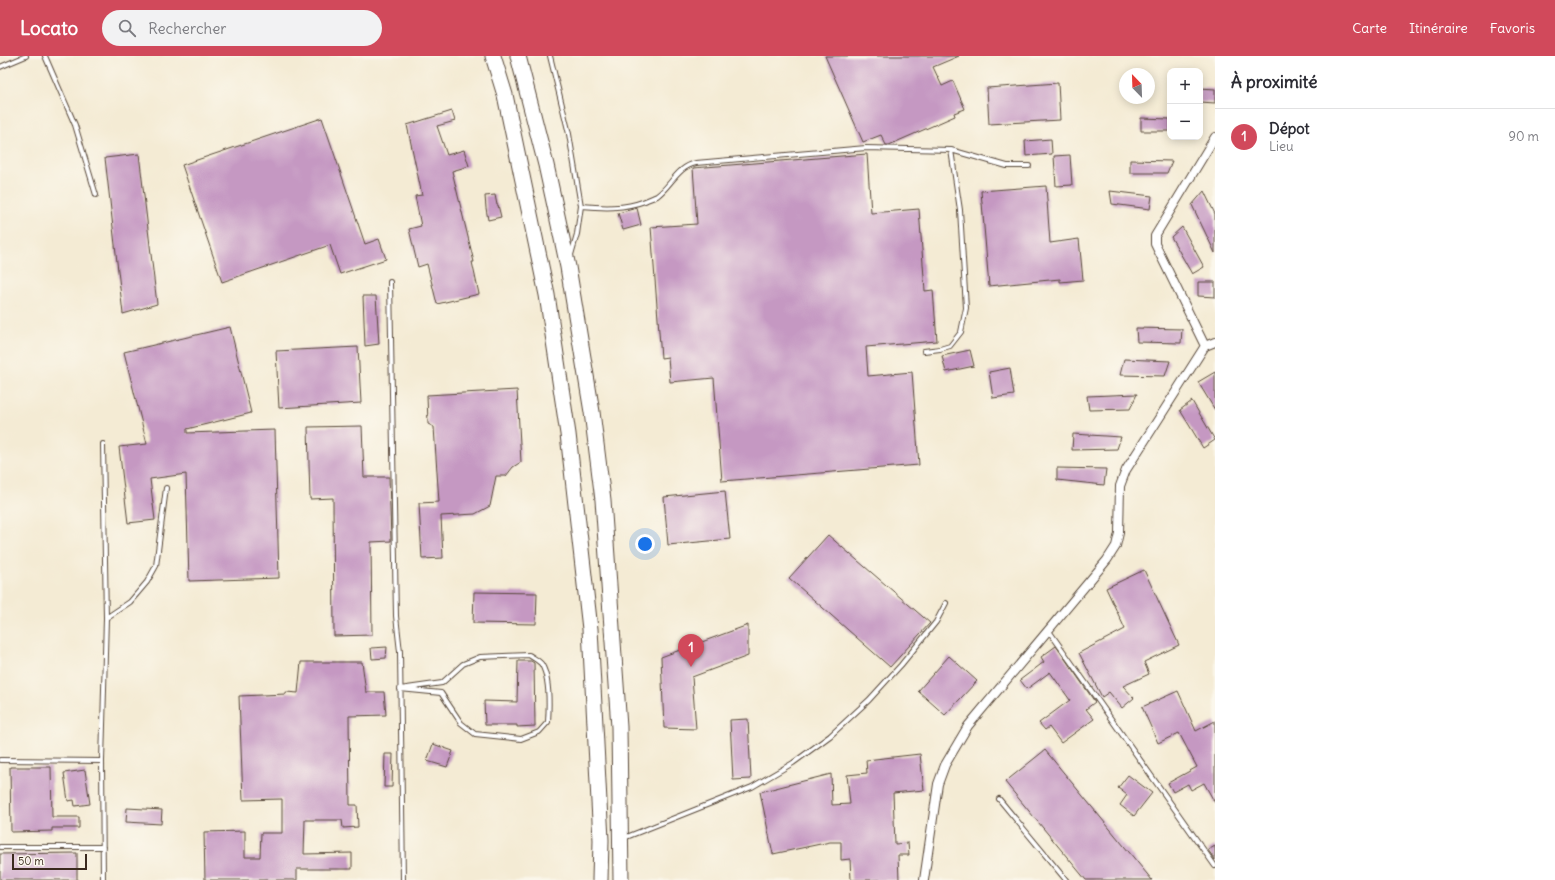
<!DOCTYPE html>
<html lang="fr">
<head>
<meta charset="utf-8">
<style>
	body { margin:0; font-family:Delius,sans-serif; background:#f2f2f3; color:#2b2b33 }
	.controls { position:absolute; right:12px; top:12px; display:grid; overflow:hidden; border-radius:8px; box-shadow:0 2px 10px #0003 }
	.controls button { width:36px; height:36px; display:grid; place-items:center; padding:0; border:0; border-bottom:1px solid #e1e1e2; background:#fff; color:#2b2b33; font:20px sans-serif }
	.compass { position:absolute; left:1119px; top:12px; width:36px; height:36px; border-radius:50%; background:#fff; box-shadow:0 2px 10px #0003; rotate:337deg }
	.scale { position:absolute; left:12px; bottom:10px; width:75px; box-sizing:border-box; padding-left:4px; border:2px solid #3b2a1e; border-top:0; font-size:11px; line-height:14px; white-space:nowrap; color:#3b2a1e; -webkit-text-stroke:3px #fbf7ec; paint-order:stroke }
	.you { position:absolute; left:645px; top:488px; width:14px; height:14px; margin:-10px; border:3px solid #fff; border-radius:50%; background:#1a73e8; box-shadow:0 0 0 6px #1a73e833 }
	.badge { display:grid; place-items:center; width:26px; height:26px; border-radius:50%; background:#d1495b; color:#fff; font-size:13px; font-weight:700 }
	.pin { position:absolute; translate:-50% -33px; filter:drop-shadow(0 1px 2px #0008) }
	.pin::after { content:''; position:absolute; top:21px; width:14px; height:12px; background:inherit; clip-path:polygon(0 0,100% 0,50% 100%) }
	.list { margin:0; padding:0; list-style:none }
	h2 { display:flex; justify-content:space-between; align-items:center; height:52px; margin:0; padding:0 16px; font-size:17px }
	h2 small { font-size:13px; font-weight:400; color:#7c7c81 }
	.list li { display:grid; grid-template-columns:26px 1fr auto; gap:12px; align-items:center; box-sizing:border-box; height:56px; padding:0 16px; border-top:1px solid #e1e1e2 }
	.list b { display:block; font-size:15px; white-space:nowrap }
	.list p { margin:0; font-size:13px; white-space:nowrap; color:#7c7c81 }
	.list em { font-size:13px; font-style:normal; color:#7c7c81 }
	.icon { flex:none; width:22px; height:22px; fill:none; stroke:currentColor; stroke-width:2; stroke-linecap:round; stroke-linejoin:round }
	.map { position:relative; flex:none; width:1215px; height:824px; overflow:hidden }
	header { display:flex; align-items:center; gap:24px; box-sizing:border-box; height:56px; padding:0 20px; background:#d1495b; color:#fff }
	header strong { font-size:19px }
	nav { display:flex; gap:22px; margin-inline-start:auto; font-size:14px }
	.search { width:280px; height:36px; background:#f2f2f3; display:flex; align-items:center; gap:10px; box-sizing:border-box; padding:0 14px; border-radius:22px; color:#7c7c81; font-size:15px }
	main { display:flex }
	aside { flex:1; background:#fff }
	.map>svg:first-child { display:block }
	.building { fill:#c598c2 }
	.lines { fill:none; stroke-linecap:round; stroke-linejoin:round }
	.lane-casing { stroke:#574739; stroke-width:6 }
	.street-casing { stroke:#574739; stroke-width:10 }
	.highway-casing { stroke:#574739; stroke-width:17 }
	.lane { stroke:#fff; stroke-width:4 }
	.street { stroke:#fff; stroke-width:8 }
	.highway { stroke:#fff; stroke-width:15 }
</style>
</head>
<body>
<header>
<strong>Locato</strong>
<div class="search"><svg class="icon" aria-label="search" viewBox="0 0 24 24"><circle cx="10" cy="10" r="6"/><path d="M15 15l6 6"/></svg>Rechercher</div>
<nav><a>Carte</a><a>Itinéraire</a><a>Favoris</a></nav>
</header>
<main>
<div class="map">
<svg width="1215" height="824" viewBox="0 0 1215 824">
	<rect width="100%" height="100%" fill="#fbf7ec"/>
	<filter id="ink" filterUnits="userSpaceOnUse"><feTurbulence type="fractalNoise" baseFrequency=".025" numOctaves="2"/><feDisplacementMap in="SourceGraphic" scale="8" xChannelSelector="R" yChannelSelector="G"/><feConvolveMatrix kernelMatrix="1 2 1 2 8 2 1 2 1" color-interpolation-filters="sRGB"/></filter>
	<filter id="wash" filterUnits="userSpaceOnUse"><feTurbulence type="fractalNoise" baseFrequency=".012" numOctaves="4" result="noise"/><feDisplacementMap in="SourceGraphic" scale="16" xChannelSelector="R" yChannelSelector="G"/><feGaussianBlur stdDeviation="0.9" result="paint"/><feColorMatrix in="noise" values="0 0 0 0 0 0 0 0 0 0 0 0 0 0 0 0 0 1.4 0 .05"/><feComposite in="paint" operator="in"/></filter>
	<g filter="url(#wash)">
		<rect width="100%" height="100%" fill="#f4ebd4"/>
		<g id="blocks">
			<!-- building -->
			<path class="building" d="M825 0H959L933 11 942 30 953 25 965 53 954 57 955 60 889 89H886L881 79 863 86Z
				M1058 27 1060 64 989 68 987 32Z
				M1200 32 1215 33V47L1200 46Z
				M452 55 455 65 437 70 447 99 464 94 469 110 452 115 474 206H472L479 238 437 248 427 208 418 211 409 173 421 170 415 140 422 139 407 69Z
				M322 62 365 188 379 183 386 203 340 218 330 189 222 226 182 109Z
				M1141 62 1170 63V75H1141Z
				M1051 83 1052 98 1026 100 1025 85Z
				M139 98 157 248 123 258 105 102Z
				M867 98 871 157 919 153 925 235 933 234 937 285 866 291 868 320 912 316 919 409 722 425 714 322 670 326 668 301 661 302 651 171 697 168 693 112Z
				M1070 99 1072 129 1056 130 1054 100Z
				M1130 104 1172 105 1167 117H1130Z
				M1046 130 1050 187 1079 183 1083 224 1060 226V223L989 230 981 135Z
				M1110 135 1152 140 1150 153 1112 148Z
				M1204 135 1215 158V197L1192 149Z
				M495 139 497 149H498L501 161 488 164 486 152 485 140Z
				M637 152 641 169 623 174 618 157Z
				M1182 171 1204 211 1192 218 1171 181Z
				M1198 226H1215V241L1198 240Z
				M363 240H376L379 288 365 290Z
				M230 271 251 357 187 373V377L275 374 279 522 189 525 186 418 150 423 155 464 128 467 119 391 147 388 124 296Z
				M1136 272 1182 273 1181 287 1137 286Z
				M358 291 361 347 279 352 276 295Z
				M970 294 974 310 946 316 942 300Z
				M1124 303 1170 305 1165 320 1120 319Z
				M1010 312 1014 339 993 342 989 316Z
				M1215 316V354L1198 326Z
				M517 334 521 406 513 411 506 420H496L490 450 475 458 441 460 443 502 422 503 419 447 439 446 434 371 428 368 427 339Z
				M1137 338 1130 353 1089 354 1087 340Z
				M1192 345 1215 384 1203 392 1180 354Z
				M362 370 364 421H389L391 485 371 486 372 579 334 580 333 442 310 443 308 371Z
				M1073 378 1121 381 1117 393 1072 394Z
				M1057 412 1106 413 1104 429 1057 424Z
				M725 435 730 483 668 489 664 441Z
				M828 479 930 567 890 611 789 522Z
				M1144 514 1179 589 1144 606 1149 618 1123 630 1134 642 1122 652 1109 636 1102 641 1079 597 1125 573 1106 532Z
				M474 536 537 537 536 568 473 567Z
				M748 569V600L692 621 696 673 664 672 661 601Z
				M1056 590 1095 646 1086 653 1094 663 1061 687 1049 671 1045 674 1039 667 1070 644 1050 616 1027 633 1020 624 1044 606 1041 601Z
				M387 591 386 602 372 603 371 592Z
				M949 600 977 625 945 659 918 635Z
				M518 605H531L534 607 535 670 517 671V669H485L484 645 517 646Z
				M301 606H362L366 636H384L386 659 349 660 350 749H357L358 771 343 772 342 764H305L304 798 352 797V813H297V824H205L204 776 245 775V801H260L261 777H282V743L243 744 239 640 286 638V636L298 637Z
				M1178 635 1196 675 1215 665V747L1204 727 1191 734 1188 728 1173 736 1168 727 1197 711 1179 677 1158 687 1142 651Z
				M748 663 751 723 733 724 730 664Z
				M433 688 453 695 447 711 427 705Z
				M1045 694 1152 824H1086L1005 726Z
				M385 698H393L392 731H384Z
				M920 698 924 734 893 737 895 788 908 787 909 799H898L899 824H851L850 803 841 804V786H830L773 798 760 736 831 718 832 749 850 748 847 719 867 717 866 704Z
				M10 711H51L52 761H79V772H52V775L11 776Z
				M85 714 90 748 75 750 74 744 68 745 64 717Z
				M1128 719 1152 737 1134 760 1120 749 1127 739 1118 732Z
				M127 752 162 754 161 768 126 766Z
				M1215 790V804L1208 794Z
				M77 797V824H0V798Z"/>
		</g>
	</g>
	<g filter="url(#ink)">
		<use href="#blocks" fill-opacity="0" stroke="#574739" stroke-width="1"/>
		<g class="lines">
			<!-- lane casing -->
			<g class="lane-casing">
				<path id="lane" d="M45 0 75 69 96 139
					M550 0 569 78 581 150 577 178 571 199
					M0 11 26 0
					M951 94 1007 110H1029
					M581 150C603 152 624 153 645 145 649 143 653 142 657 140 671 130 677 111 696 107L866 92 951 94 960 154 966 252 961 276 950 290 940 293 924 295
					M390 226 396 560 400 596 403 824
					M103 388 106 562
					M1049 575 1215 810
					M529 599C533 602 540 605 542 609 550 623 549 651 548 666L539 676 521 683 475 678 461 667 441 637 400 633 442 627 463 608 480 601Z
					M0 704 102 705
					M999 743 1066 824
					M624 782 752 731 793 707 830 680 869 644 901 609 936 566 946 547
					M0 791H103
					M103 824 102 705 106 562 130 546 147 526 156 510 166 432"/>
			</g>
			<!-- street casing -->
			<g class="street-casing">
				<path id="street" d="M1205 290 1155 188V180L1215 81
					M924 824 938 728 945 709 968 670 1107 504 1116 490 1119 477 1120 430 1126 414 1205 290 1215 286"/>
			</g>
			<!-- highway casing -->
			<g class="highway-casing">
				<path id="highway" d="M493 0 505 39 547 239 568 378 590 573 601 784 600 824
					M518 0 546 109 555 150 568 211 592 356 603 444 619 671 621 824"/>
			</g>
			<!-- lane -->
			<use href="#lane" class="lane"/>
			<!-- street -->
			<use href="#street" class="street"/>
			<!-- highway -->
			<use href="#highway" class="highway"/>
		</g>
	</g>
</svg>
<div class="controls">
<button>+</button>
<button>−</button>
</div>
<svg class="compass" viewBox="-18 -18 36 36"><path d="M0-13l5 13h-10z" fill="#e53935"/><path d="M0 13l5-13h-10z" fill="#7c7c81"/></svg>
<div class="scale">50 m</div>
<div class="you"></div>
<div class="pin badge" style="left:691px;top:611px">1</div>
</div>
<aside>
<h2>À proximité<small></small></h2>
<ul class="list">
<li><span class="badge">1</span><div><b>Dépot</b><p>Lieu</p></div><em>90 m</em></li>
</ul>
</aside>
</main>
</body>
</html>
